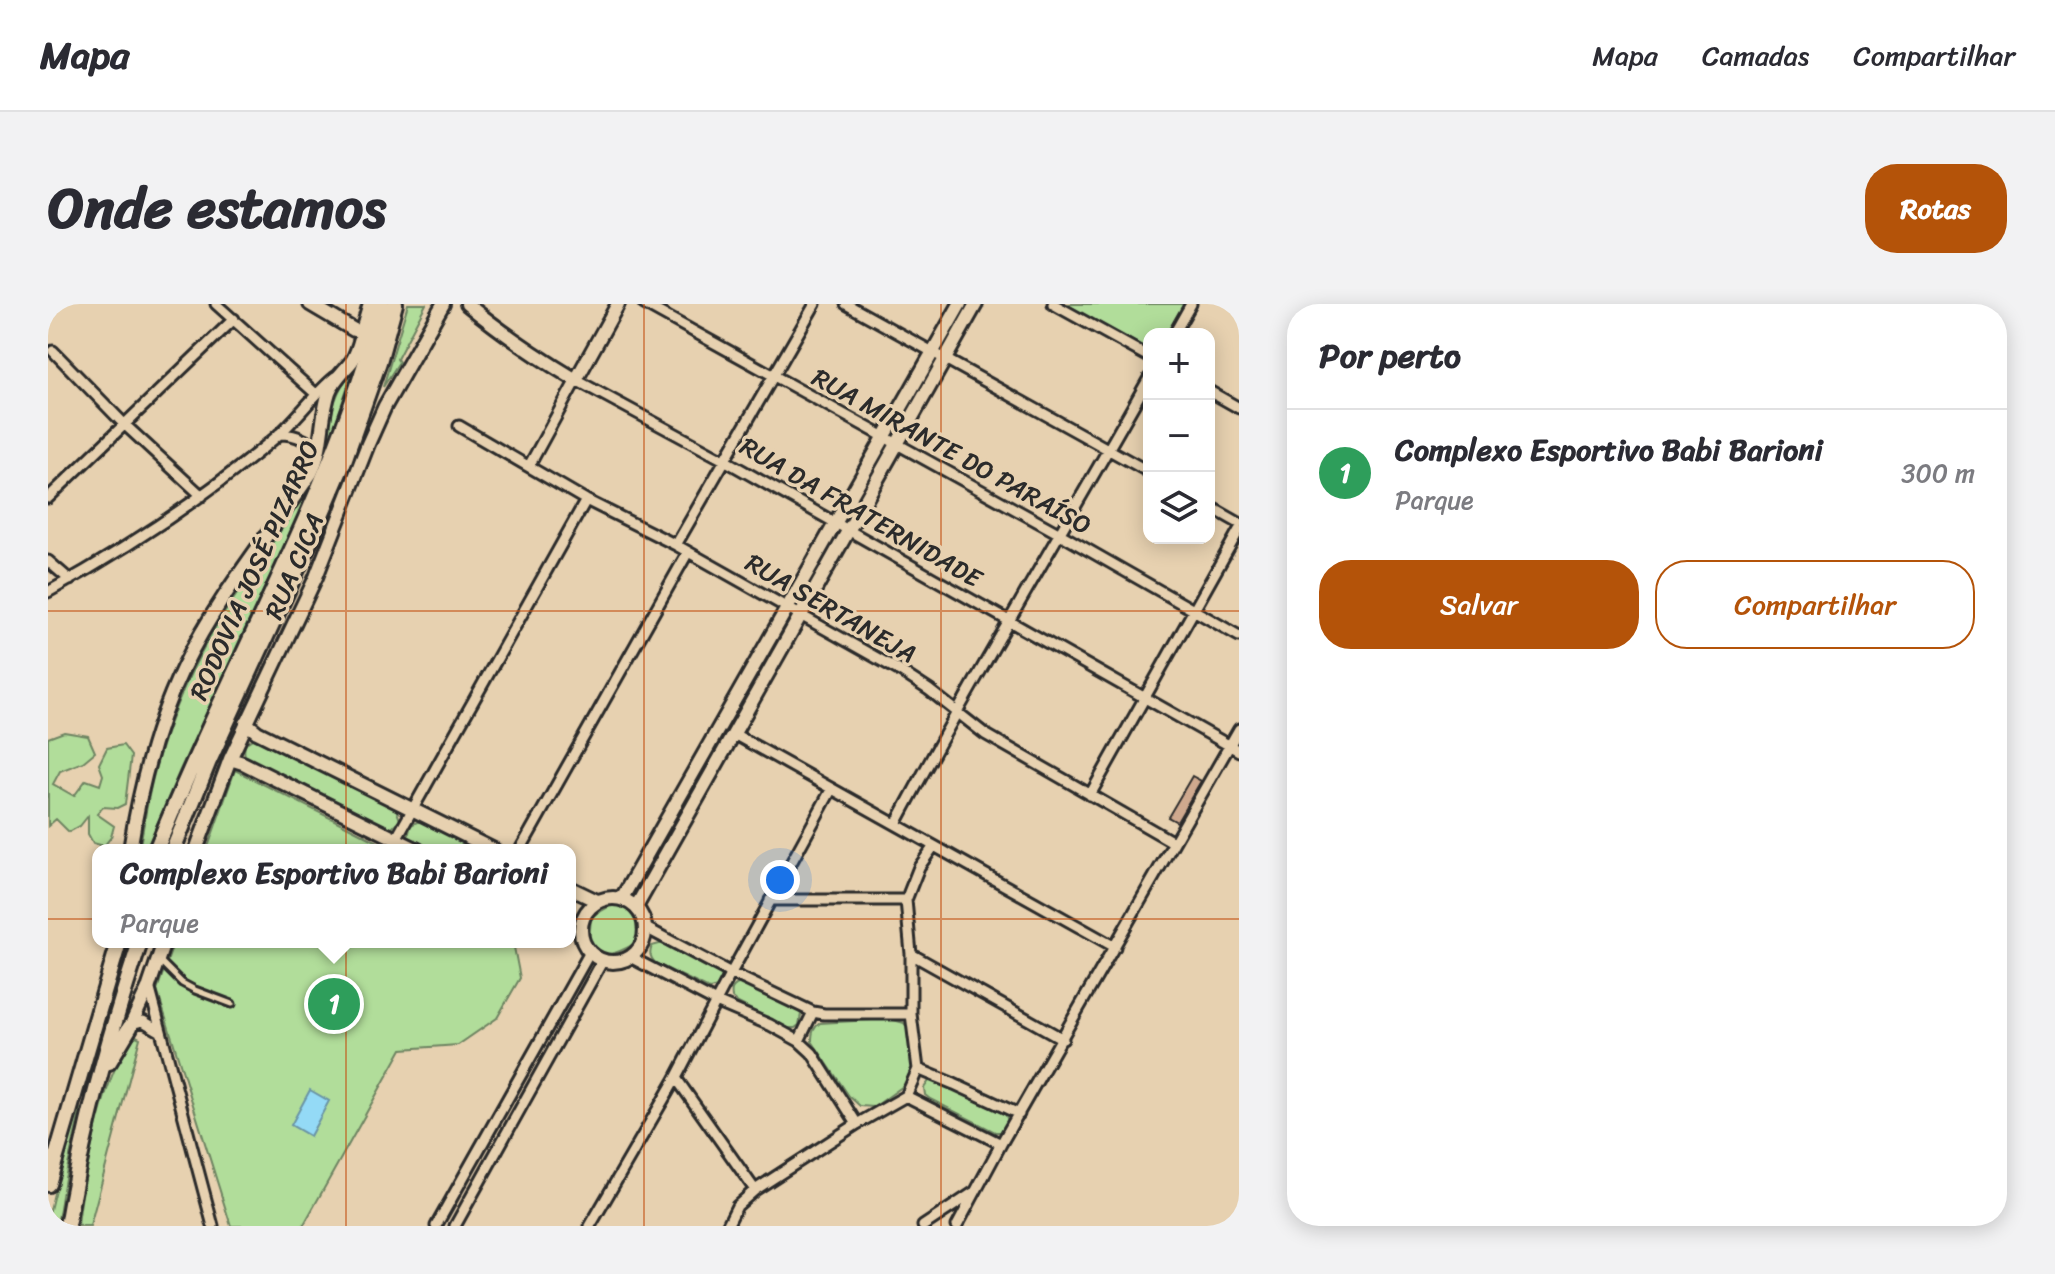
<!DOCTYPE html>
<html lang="pt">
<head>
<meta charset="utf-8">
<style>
	body { margin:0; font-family:Sriracha,sans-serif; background:#f2f2f3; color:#2b2b33 }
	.controls { position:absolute; right:24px; top:24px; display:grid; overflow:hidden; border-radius:16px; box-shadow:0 4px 20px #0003 }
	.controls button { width:72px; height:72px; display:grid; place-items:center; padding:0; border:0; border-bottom:2px solid #e1e1e2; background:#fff; color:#2b2b33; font:40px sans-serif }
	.you { position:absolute; left:732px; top:576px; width:28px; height:28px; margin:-20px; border:6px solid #fff; border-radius:50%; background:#1a73e8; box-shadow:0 0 0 12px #1a73e833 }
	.badge { display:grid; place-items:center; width:52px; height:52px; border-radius:50%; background:#b45309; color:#fff; font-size:26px; font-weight:700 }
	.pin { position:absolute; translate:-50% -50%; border:4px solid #fff; box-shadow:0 2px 8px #0006 }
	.popup { position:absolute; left:44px; top:540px; width:484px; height:104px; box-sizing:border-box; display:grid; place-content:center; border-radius:16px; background:#fff; filter:drop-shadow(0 2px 6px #0005); font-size:26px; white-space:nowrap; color:#7c7c81 }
	.popup b { font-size:30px; color:#2b2b33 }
	.popup::after { content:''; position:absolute; left:50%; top:100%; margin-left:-16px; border:16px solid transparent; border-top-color:#fff }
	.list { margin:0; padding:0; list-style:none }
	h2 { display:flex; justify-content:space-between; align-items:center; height:104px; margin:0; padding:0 32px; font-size:34px }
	h2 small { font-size:26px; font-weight:400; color:#7c7c81 }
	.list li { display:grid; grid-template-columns:52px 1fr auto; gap:24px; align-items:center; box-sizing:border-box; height:128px; padding:0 32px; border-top:2px solid #e1e1e2 }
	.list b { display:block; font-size:30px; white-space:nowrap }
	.list p { margin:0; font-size:26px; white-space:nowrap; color:#7c7c81 }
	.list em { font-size:26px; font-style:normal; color:#7c7c81 }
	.actions { display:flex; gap:16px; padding:24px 32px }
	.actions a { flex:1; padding:18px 0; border:2px solid #b45309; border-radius:32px; text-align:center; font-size:28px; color:#b45309 }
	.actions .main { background:#b45309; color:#fff }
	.icon { flex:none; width:44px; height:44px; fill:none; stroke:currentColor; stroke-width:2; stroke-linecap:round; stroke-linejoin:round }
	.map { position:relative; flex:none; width:1191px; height:922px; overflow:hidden; border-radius:32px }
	header { display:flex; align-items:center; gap:48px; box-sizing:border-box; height:112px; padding:0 40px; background:#fff; border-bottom:2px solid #e1e1e2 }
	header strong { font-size:38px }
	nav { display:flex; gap:44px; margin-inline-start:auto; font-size:28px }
	.intro { display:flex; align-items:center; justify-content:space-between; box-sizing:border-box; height:192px; padding:0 48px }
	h1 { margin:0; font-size:56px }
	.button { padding:20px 36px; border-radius:32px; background:#b45309; color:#fff; font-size:28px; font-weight:700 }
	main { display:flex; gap:48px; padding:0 48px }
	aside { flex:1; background:#fff; border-radius:32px; box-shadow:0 4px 20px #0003 }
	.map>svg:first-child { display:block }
	.green { fill:#b1dd9a; stroke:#6e8462; stroke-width:2 }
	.water { fill:#94daf6; stroke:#6a94a5; stroke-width:2 }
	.building { fill:#cfa98e; stroke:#2b2b2b; stroke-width:2 }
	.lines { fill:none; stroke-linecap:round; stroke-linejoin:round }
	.service-casing { stroke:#2b2b2b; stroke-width:11 }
	.minor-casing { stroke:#2b2b2b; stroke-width:15 }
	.tertiary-casing { stroke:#2b2b2b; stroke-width:18 }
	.primary-casing { stroke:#2b2b2b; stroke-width:20 }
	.service { stroke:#e7d1b0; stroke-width:5 }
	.minor { stroke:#e7d1b0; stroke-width:9 }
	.tertiary { stroke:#e7d1b0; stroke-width:12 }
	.primary { stroke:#e7d1b0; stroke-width:14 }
	.grid { fill:none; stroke:#c25012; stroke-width:2; stroke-opacity:0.55 }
	.labels { text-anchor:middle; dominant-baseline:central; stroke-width:7; stroke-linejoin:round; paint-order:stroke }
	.street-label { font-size:26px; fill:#2b2b2b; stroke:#e7d1b0 }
</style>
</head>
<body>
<header>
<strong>Mapa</strong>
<nav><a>Mapa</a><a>Camadas</a><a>Compartilhar</a></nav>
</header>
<div class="intro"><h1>Onde estamos</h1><a class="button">Rotas</a></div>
<main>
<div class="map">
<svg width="1191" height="922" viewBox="0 0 1191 922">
	<rect width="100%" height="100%" fill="#e7d1b0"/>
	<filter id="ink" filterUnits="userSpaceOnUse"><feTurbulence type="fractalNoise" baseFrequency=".0125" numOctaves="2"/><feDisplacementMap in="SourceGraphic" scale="16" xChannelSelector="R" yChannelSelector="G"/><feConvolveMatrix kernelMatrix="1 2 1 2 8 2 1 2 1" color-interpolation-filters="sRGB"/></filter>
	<g filter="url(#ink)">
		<!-- green -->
		<path class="green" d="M360 0H378L349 55 351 58 335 83Z
			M1018 0H1136L1119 30H1101V46Z
			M302 71 303 72 285 127 288 129 250 222 219 279 132 466 98 546H91C96 522 99 497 105 474 117 424 137 377 162 332 196 274 241 223 271 162 285 133 278 96 302 71Z
			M16 428 40 432 47 448 35 458 12 467 5 480 26 492 38 476 52 481 55 471 51 460 59 444 75 441 83 452 77 500 69 504 55 503 49 510 66 522 63 533 56 542 45 539 40 530V512L32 522 21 528 8 515 0 522V434Z
			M208 435 348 505 352 516 343 525H337L205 458 197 452C195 443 197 436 208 435Z
			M187 466 328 537 345 546H159Z
			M369 518H374L431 546C409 546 374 553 360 532L363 521Z
			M572 600 579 603 588 612 589 636 588 639C575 646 551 661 543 639 540 633 543 621 543 613L564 601Z
			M126 638H465L472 674 449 714 410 741 354 745 255 922H183L109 686Z
			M615 639 669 666 673 669 674 677C671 683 668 684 661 685L607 659C602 653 601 649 604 642Z
			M690 680H697L748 705 753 710 751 721 747 724H740L690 699 684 694C683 687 683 683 690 680Z
			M842 715 856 719 862 726 865 771 862 777 826 803 812 802 801 792 764 737C764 729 765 724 772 719Z
			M88 732 92 734 42 922H30C33 883 58 754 88 732Z
			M889 776 957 809 961 820 955 828H947L882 795 877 791 876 784 881 777Z
			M33 805 17 874 9 922H0V914L8 881 30 806Z"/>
		<!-- water -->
		<path class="water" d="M262 786 281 797 262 832 243 821Z"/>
		<!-- building -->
		<path class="building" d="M1144 472 1153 477 1129 518 1120 513Z"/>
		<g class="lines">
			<!-- service casing -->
			<g class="service-casing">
				<path id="service" d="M111 656 134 679 147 686 184 700"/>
			</g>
			<!-- minor casing -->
			<g class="minor-casing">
				<path id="minor" d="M168 0 268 90
					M596 0 1012 230 1191 332
					M798 0 1101 168
					M1005 0 1101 53
					M1126 30 1143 0
					M5 47 76 120 154 192
					M1161 87 1191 104
					M411 122 538 196 628 241 852 367 881 386 937 430 1125 538
					M231 130C249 130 263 136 269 153
					M481 162 528 76 678 157 1191 447
					M0 194 186 15
					M1161 202 1191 219
					M628 241 767 0
					M0 257 22 276
					M0 288C80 244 157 193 227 134 249 115 265 91 287 73
					M686 430 1067 643
					M1042 491 1191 226
					M848 520C928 369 1017 223 1101 74
					M348 535 538 196
					M472 546 640 248
					M722 596H858
					M598 624 683 669 765 708 776 710H863
					M863 650 1015 735
					M582 653 668 698 722 721 751 737 764 749 809 820
					M101 682 165 922
					M82 723 87 719 95 717 112 727
					M751 737 765 708
					M870 765 863 710V650L858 596 871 563 886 542
					M870 765 906 780 971 810
					M628 774 707 886
					M858 792 953 840
					M388 922 542 648
					M407 922 555 656
					M542 922 628 774 683 669 783 486
					M679 922 689 902 707 886 809 820 858 792 870 765
					M875 922 925 889
					M909 922 953 840 1191 425"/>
			</g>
			<!-- tertiary casing -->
			<g class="tertiary-casing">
				<path id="tertiary" d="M419 0C455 30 488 52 528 76L570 0
					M198 419 209 428 446 546
					M182 455 195 459 370 546
					M82 546C92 482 107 422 135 364 168 295 220 232 263 169 276 143 272 115 281 88 286 75 296 67 304 57 310 48 312 37 315 27L306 26 262 0
					M148 546 182 455 268 273 320 140 337 102 395 0
					M522 584 549 597
					M533 626a32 32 0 1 1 64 0a32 32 0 1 1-64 0Z
					M574 594 912 0
					M588 603 928 0
					M82 723 101 682 116 638"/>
			</g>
			<!-- primary casing -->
			<g class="primary-casing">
				<path id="primary" d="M315 27 323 0
					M108 546C135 480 165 415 195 351 248 237 304 123 334 0
					M125 546 161 457 261 239 296 157 331 58 347 0
					M61 758 82 723
					M0 880 71 638
					M19 922C35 826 61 731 92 638"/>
			</g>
			<!-- service -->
			<use href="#service" class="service"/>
			<!-- minor -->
			<use href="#minor" class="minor"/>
			<!-- tertiary -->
			<use href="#tertiary" class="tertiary"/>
			<!-- primary -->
			<use href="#primary" class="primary"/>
		</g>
	</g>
	<!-- grid -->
	<path class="grid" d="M298 0V922M596 0V922M893 0V922M0 307H1191M0 615H1191"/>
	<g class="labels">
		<!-- street labels -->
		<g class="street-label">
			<text transform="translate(904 147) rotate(29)">RUA MIRANTE DO PARAÍSO</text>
			<text transform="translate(813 208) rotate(30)">RUA DA FRATERNIDADE</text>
			<text transform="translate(246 262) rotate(-67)">RUA CICA</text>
			<text transform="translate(206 266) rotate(-66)">RODOVIA JOSÉ PIZARRO</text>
			<text transform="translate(783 304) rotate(30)">RUA SERTANEJA</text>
		</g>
	</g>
</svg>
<div class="controls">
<button>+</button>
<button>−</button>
<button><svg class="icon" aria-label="layers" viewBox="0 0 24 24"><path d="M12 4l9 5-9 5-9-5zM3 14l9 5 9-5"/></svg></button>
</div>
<div class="you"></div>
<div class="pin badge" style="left:286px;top:700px;background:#2e9e5b">1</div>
<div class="popup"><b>Complexo Esportivo Babi Barioni</b>Parque</div>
</div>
<aside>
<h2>Por perto<small></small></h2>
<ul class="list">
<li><span class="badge" style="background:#2e9e5b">1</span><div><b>Complexo Esportivo Babi Barioni</b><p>Parque</p></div><em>300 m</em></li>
</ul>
<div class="actions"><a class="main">Salvar</a><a>Compartilhar</a></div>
</aside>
</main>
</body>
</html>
